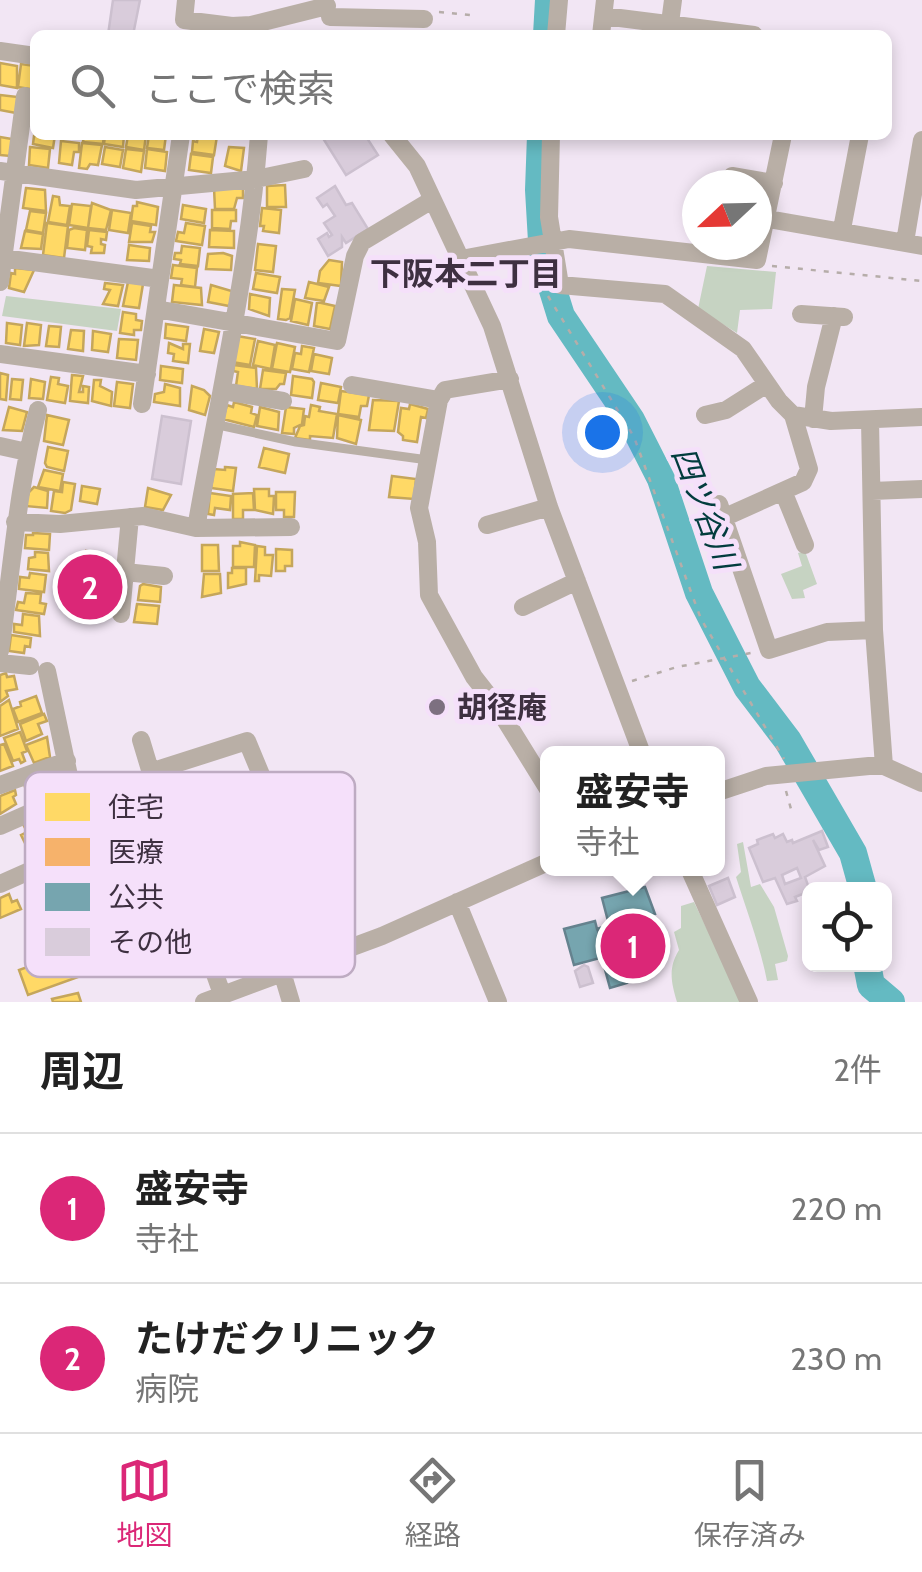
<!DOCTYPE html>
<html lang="ja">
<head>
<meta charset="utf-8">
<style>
	body { margin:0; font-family:Cabin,"Noto Sans JP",sans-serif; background:#f2f2f2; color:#222 }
	.controls { position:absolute; right:30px; bottom:30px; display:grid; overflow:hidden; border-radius:15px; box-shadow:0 5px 15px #0003 }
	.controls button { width:90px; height:90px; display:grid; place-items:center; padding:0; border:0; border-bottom:2px solid #e0e0e0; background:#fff; color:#222; font:50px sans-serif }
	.compass { position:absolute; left:682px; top:170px; width:90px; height:90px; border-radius:50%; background:#fff; box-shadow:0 5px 15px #0003; rotate:248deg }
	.you { position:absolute; left:602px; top:432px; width:35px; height:35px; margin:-25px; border:8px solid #fff; border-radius:50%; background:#1a73e8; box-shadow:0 0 0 15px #1a73e833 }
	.badge { display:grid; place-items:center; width:65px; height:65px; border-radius:50%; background:#db2777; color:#fff; font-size:32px; font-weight:700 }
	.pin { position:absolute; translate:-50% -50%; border:5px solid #fff; box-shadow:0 2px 10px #0006 }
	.popup { position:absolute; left:540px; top:746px; width:185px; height:130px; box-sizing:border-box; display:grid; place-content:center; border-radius:15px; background:#fff; filter:drop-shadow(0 2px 8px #0005); font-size:32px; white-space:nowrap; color:#767676 }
	.popup b { font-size:38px; color:#222 }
	.popup::after { content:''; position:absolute; left:50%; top:100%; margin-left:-20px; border:20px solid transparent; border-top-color:#fff }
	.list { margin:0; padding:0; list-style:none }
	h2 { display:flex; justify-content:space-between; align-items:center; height:130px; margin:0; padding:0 40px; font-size:42px }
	h2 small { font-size:32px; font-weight:400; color:#767676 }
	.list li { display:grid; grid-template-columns:65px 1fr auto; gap:30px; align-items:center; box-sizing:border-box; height:150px; padding:0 40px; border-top:2px solid #e0e0e0 }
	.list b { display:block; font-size:38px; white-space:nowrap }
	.list p { margin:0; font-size:32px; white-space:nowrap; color:#767676 }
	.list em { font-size:32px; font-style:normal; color:#767676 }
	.icon { flex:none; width:55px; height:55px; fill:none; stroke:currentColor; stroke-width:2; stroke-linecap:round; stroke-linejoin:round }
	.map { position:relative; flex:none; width:922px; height:1002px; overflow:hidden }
	.search { position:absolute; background:#fff; box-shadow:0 5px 15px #0003; left:30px; right:30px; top:30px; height:110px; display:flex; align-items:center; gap:25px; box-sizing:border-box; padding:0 35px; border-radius:15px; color:#767676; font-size:38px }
	.sheet { height:430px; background:#fff }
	nav { display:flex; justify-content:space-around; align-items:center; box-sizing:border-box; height:140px; border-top:2px solid #e0e0e0; background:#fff; font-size:28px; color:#767676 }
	nav a { display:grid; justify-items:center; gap:5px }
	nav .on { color:#db2777 }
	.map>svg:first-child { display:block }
	.green { fill:#c6d3c2 }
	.homes { fill:#ffd966; stroke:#c5a65b; stroke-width:2.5 }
	.health { fill:#f6b26b; stroke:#bf8b5e; stroke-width:2.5 }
	.public { fill:#76a5af; stroke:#65828e; stroke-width:2.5; fill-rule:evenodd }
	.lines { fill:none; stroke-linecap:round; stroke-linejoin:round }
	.river { stroke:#64bac2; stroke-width:28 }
	.building { fill:#d9ccdb; stroke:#ccc0cf; stroke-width:2.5; fill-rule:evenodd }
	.path { stroke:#b6ada9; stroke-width:2.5; stroke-dasharray:5 8; stroke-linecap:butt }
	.lane { stroke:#b9afa6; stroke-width:9 }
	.street { stroke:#b9afa6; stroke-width:18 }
	.poi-dot { fill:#7d7080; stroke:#f5e0fa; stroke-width:4 }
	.labels { text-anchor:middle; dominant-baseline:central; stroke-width:10; stroke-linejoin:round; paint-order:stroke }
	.poi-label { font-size:30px; font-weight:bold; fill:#3e3041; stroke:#f5e0fa; text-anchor:start }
	.neighbourhood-label { font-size:32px; font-weight:bold; fill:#3e3041; stroke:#f5e0fa }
	.water-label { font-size:32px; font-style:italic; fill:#023c3e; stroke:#f5e0fa }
	.key { fill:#f5e0fa; stroke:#beabc2; stroke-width:2.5 }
	.key-label { font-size:28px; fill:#3e3041 }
</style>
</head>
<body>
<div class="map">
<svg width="922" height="1002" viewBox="0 0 922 1002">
	<rect width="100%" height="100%" fill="#f2e6f4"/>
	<!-- green -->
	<path class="green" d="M707 266 776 272 772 309 740 310 737 333 698 309Z
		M6 296 121 309 117 331 2 316Z
		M805 551 817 584 803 590 805 598 792 599 781 574 802 566 798 553Z
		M743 842 751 887 760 884 774 907 788 956 787 961 775 964 778 980 767 981C760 945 747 912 736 877L741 872 737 844Z
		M694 902 742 1002H677C671 982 668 968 679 950L674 932 681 928V906Z"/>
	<!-- homes -->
	<path class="homes" d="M0 63 17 66V88L0 85Z
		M21 64 35 66V90L18 87Z
		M0 95 18 97 16 113 0 110Z
		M55 135 53 148 33 144 34 136Z
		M84 135H104L103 144 83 142Z
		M105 135H124L123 147 104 144Z
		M128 135H146L144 150 126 147Z
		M149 135H166L164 150 147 148Z
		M198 135 217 136 214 155 192 152 193 141 197 142Z
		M0 137 12 139 10 156 0 155Z
		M61 141 79 143V152H74L72 165 59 163Z
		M82 143 102 145 98 165 90 164 87 169 79 168Z
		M30 147 50 149 48 168 29 165Z
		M105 147 123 150 120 167 102 164Z
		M229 147 244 148 241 171 225 166Z
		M126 149 144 151 141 172 123 168Z
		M147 149 167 152 165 171 145 168Z
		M191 154 213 157 211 173 189 170Z
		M285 185 286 207H267V186Z
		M243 187V198H237L234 209H215L214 188Z
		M26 188 45 190 46 211 23 208Z
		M53 196 59 197 60 205 70 206 67 225 48 222Z
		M137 202 158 207 156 225 131 221 133 206H137Z
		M92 203 111 210 106 230 88 228Z
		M72 204 91 206 88 228 69 225Z
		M183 205 206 209 204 223 181 219Z
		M262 208 281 210 279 233 263 231 264 226H260Z
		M112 210 131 213 128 233 109 230Z
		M212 210H236V221H231L230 229 212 228Z
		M30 211 46 213 43 233 26 230Z
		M47 223 68 226 64 258 43 255Z
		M132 223 151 226 150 232H155L152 242H129Z
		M186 223 205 226 202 245 176 241 178 232 184 233Z
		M74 228 87 230 85 250 67 248 69 230Z
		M89 230 107 232 106 240 101 239V244L105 245 104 253H91L92 247 87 246Z
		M210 230 234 231V248L209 247Z
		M25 231 43 234 41 249 21 248Z
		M258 244 276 246 273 272 255 270Z
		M129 245 150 248 149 261 127 260Z
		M182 246 200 248 198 266 180 264 181 260 174 259 175 253H181Z
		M223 253 232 256 231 270 206 269 208 254Z
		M329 260 342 262 341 286 318 283 320 271Z
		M173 265 197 268 195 287 181 285 182 279 171 278Z
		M15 268 34 270 24 292 9 288 11 273 15 274Z
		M256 273 280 277 277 293 253 289Z
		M128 282 143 284 139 308 123 306Z
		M309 282 329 287 324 301 305 298Z
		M105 283 123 285 118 306 103 304 110 290 104 289Z
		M174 285 201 288 202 305 172 302Z
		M211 285 235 292 229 306 208 302Z
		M282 289 295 290 290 318 286 320 278 319Z
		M250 294 270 298 269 316 249 309Z
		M295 299 312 303 308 325 291 321Z
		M317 302 335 306 330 329 314 326Z
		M123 312 136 314V320L142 321 141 330H134V335L120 333Z
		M7 323 22 325 20 345 6 343Z
		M27 323 41 325 39 345 24 346Z
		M166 324 188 327 186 341 165 338Z
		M49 326 61 327 59 347 46 346Z
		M204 329 219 332 214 353 200 351Z
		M71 330 84 331 83 351 68 349Z
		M93 331 111 334 108 352 92 350Z
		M237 336 255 339 250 365 232 362Z
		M119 339 138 340 136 360 117 358Z
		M258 341 275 345 271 369 253 365Z
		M169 343 183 349V344H190L188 363 173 361 174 354 168 353Z
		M277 343 295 347 290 372 272 369Z
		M302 346 314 348 309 372 292 369 295 353 301 354Z
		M314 354 332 358 329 374 311 371Z
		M234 365 256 368 257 389 236 386 238 372 233 371Z
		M161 366 183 369 182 383 160 380Z
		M263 370 286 373 284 384H280L276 389H260Z
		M0 373 8 375 6 400 0 399Z
		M72 375 83 376 79 392H83V386L89 387 88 403 70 401Z
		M293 376 312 379 314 382 312 398 291 395Z
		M51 377 59 378 58 384 68 386 65 403 47 400Z
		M12 379 23 380 21 400 10 399Z
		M31 379 45 382 43 399 29 398Z
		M94 380H101L100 386 112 392 111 406 92 401Z
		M117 382 133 384 130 408 114 406Z
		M321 383 341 387 338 403 318 400Z
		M165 384 180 388V406L154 402 155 394 164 392Z
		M192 386 204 390 210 396 205 415 189 410Z
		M341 391 369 395 367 406H361L359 417 338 414Z
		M373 400 399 401 394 431 369 430Z
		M234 402 252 407 251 413 257 415 254 427 223 419 227 405 233 407Z
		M410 404 428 409 426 418 421 417 417 442 403 440V436L398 432 401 408 409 409Z
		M311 405 320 407 319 411 337 414 333 438 310 436V440L295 438 300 426 304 425 305 416 309 417Z
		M9 407 27 412 22 431 3 430Z
		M260 407 279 412 278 430 257 426Z
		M286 407 304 409 302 424 294 428V434L282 433Z
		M47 415 69 420 63 445 44 441Z
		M338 415 361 420 356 444 337 438Z
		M48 447 68 451 64 471 47 467 45 463Z
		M264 448 289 454 285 473 259 467Z
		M225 467 236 468 233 491 211 488 214 469 225 470Z
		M44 470 63 474 60 491 38 487Z
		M392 476 416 479 414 499 389 497Z
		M63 482 75 484 71 510 65 513 51 511 54 491 62 492Z
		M82 486 100 489 97 504 80 501Z
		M34 487 48 491 47 508 25 506 29 492Z
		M148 488 171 495 163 510 145 507Z
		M254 489H269V496H274L273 514 255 510Z
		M276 492H295L294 517H284V510H276Z
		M210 493 231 496 230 510 215 508 214 515 208 514Z
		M253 493 254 510H243V519H233V494Z
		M33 533 50 534 49 550 25 548 26 535H33Z
		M240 542 255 545 254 567H233V546H240Z
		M202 545H218L219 571H202Z
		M257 546 265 547V555H273L271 576 259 575V581H255Z
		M276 549 292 550V566H285V571H276Z
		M35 552 48 553 49 571 28 569 29 558 35 557Z
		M232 568H246V584L228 588V573H232Z
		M30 573 46 575 44 592 19 589 20 577 29 578Z
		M204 574H220L221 593 202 597Z
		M143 584 161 587 160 602 138 600 140 586Z
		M26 593 41 594 40 603 46 604 44 614 16 610 18 602 24 603Z
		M137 604 159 606 157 624 134 622Z
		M23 614 39 616 40 636 14 632V624L22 625Z
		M11 635 31 638 30 647 25 646 24 653 9 651Z
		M6 673 7 677 14 676 17 689 6 691 8 696 0 702V675Z
		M36 696 42 713 18 722 13 709 21 706 20 702Z
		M9 700 18 729 0 736V706Z
		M44 714 47 721 38 724 42 734 26 741 20 724Z
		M20 732 27 751 22 753 25 761 21 763 19 759 13 761 4 738Z
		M47 737 50 757 34 763 26 745Z
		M4 744 13 766 0 771V745Z
		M48 779 50 790 30 799 25 787Z
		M15 790 16 795 13 797 16 804 0 814V796Z
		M46 811 52 822 55 821 58 827 25 843 21 835 27 832 22 822Z
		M56 832 62 845 54 848 56 853 41 859 35 848 39 846 37 841Z
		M9 894 12 902 17 900 21 909 0 918V898Z
		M69 952 78 977 28 995 19 970Z
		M78 993 81 1002H53L52 999Z"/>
	<!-- health -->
	<path class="health" d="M86 551 102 553 101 563 118 565 112 612 63 606 68 567H71L72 560 84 561Z"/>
	<!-- public -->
	<path class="public" d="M645 887 655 914 652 915 655 928 648 930 649 936 656 937 648 939 645 931 623 937 625 942 643 937 653 972 644 978 643 974 626 979 627 983 610 988 601 955 600 958 574 965 564 929 595 921 597 929 609 925 602 898ZM609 927 616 945 602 949 598 931Z"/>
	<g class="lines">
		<!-- river -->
		<path class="river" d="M547 35 549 0
			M541 135 539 190 543 258 561 316 631 420 661 479 699 593 747 687 788 741 853 853 863 889
			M867 964 871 985 891 1002"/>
	</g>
	<!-- building -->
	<path class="building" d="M113 0H140L133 35H108Z
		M321 135H365L378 155 346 175Z
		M335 186 346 205 352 203 368 229 346 243 342 237V247L328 256 318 239 327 233 329 237 332 235 324 223 335 216 327 204 323 207 317 198Z
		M162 416 191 421 181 484 152 479Z
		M822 831 828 847 819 850 813 840 825 866 805 877 810 891 795 897 797 901 787 904 775 878 763 882 749 848 758 844 757 840 773 834 775 838 783 834 787 842 792 840 793 843ZM797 868 801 878 785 884 782 875Z
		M728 878 735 897 717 905 709 886Z
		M584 965 588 967 593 983 580 987 575 971Z"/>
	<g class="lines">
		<!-- path -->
		<path class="path" d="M439 12 471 15
			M772 266 922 281
			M548 296 634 437 701 619 784 759
			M632 681 677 667 751 653
			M786 791 791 809
			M609 868 611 875"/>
		<!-- lane -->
		<path class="lane" d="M214 424 296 442 428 460"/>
		<!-- street -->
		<path class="street" d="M186 0 184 20 232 26 251 25 327 6
			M604 16 754 35
			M330 17 424 19
			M670 23 673 0
			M556 35 559 0
			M601 35 605 0
			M0 51 35 56
			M392 135 417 166 492 326 549 507 642 754
			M551 135 549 217 560 285 665 294 743 349 779 401 793 415 831 421 922 417
			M0 171 136 190 256 179 304 169
			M732 176 774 183
			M768 219 922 246
			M842 229 860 135
			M905 242 922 140
			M3 258 160 279
			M461 259 569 239 757 260 783 135
			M0 282 25 96 35 98
			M156 309 337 341 355 256 362 242 432 200
			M801 314 844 317
			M0 354 147 374
			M510 379 445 390 439 400 419 508 427 542 429 595 474 677 496 705 548 789
			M352 385 439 400
			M223 391 283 401
			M142 404 181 135
			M705 415 726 410 767 384
			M813 419 816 387 834 316
			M870 420 874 630 884 766
			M0 446 27 452
			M783 491 805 545
			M872 491 922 489
			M719 504 769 650 827 632 874 630
			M723 518 803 482 809 469 793 415
			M15 522 60 524 143 516 196 528 291 527
			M487 525 549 507
			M196 528C219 397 249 268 259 135
			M125 572 164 576
			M523 607 577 581
			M121 614 130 517
			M0 651C12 570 17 489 38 410
			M0 663 30 666
			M141 740 191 906 222 994
			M150 772 247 741 286 835
			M0 785 67 761
			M718 792 766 776 869 766H884L922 783
			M0 826 57 801 72 790 47 671
			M689 868 749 1002
			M0 884 79 849 57 801
			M457 902 498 1002
			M282 972 291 1002
			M204 1002 382 936 548 862"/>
	</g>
	<!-- markers -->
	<circle class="poi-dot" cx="437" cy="707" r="10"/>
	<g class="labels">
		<!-- poi labels -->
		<g class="poi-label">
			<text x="457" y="707">胡径庵</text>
		</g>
		<!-- neighbourhood labels -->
		<g class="neighbourhood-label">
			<text x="466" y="273">下阪本二丁目</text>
		</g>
		<!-- water labels -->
		<g class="water-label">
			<text transform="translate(705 508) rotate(69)">四ツ谷川</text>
		</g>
	</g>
	<!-- legend -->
	<rect x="25" y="772" width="330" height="205" rx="15" class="key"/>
	<rect x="45" y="793" width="45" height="28" fill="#ffd966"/>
	<rect x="45" y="838" width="45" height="28" fill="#f6b26b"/>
	<rect x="45" y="883" width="45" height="28" fill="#76a5af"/>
	<rect x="45" y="928" width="45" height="28" fill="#d9ccdb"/>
	<g class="key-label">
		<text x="108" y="817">住宅</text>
		<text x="108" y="862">医療</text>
		<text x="108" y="907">公共</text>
		<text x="108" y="952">その他</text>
	</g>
</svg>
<div class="controls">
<button><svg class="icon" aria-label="locate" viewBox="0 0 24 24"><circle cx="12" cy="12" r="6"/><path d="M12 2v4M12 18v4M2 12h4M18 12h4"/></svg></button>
</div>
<svg class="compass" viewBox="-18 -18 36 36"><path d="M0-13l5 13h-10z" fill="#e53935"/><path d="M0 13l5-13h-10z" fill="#767676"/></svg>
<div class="you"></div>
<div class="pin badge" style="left:633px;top:946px">1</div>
<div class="popup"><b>盛安寺</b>寺社</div>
<div class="pin badge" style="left:90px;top:587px">2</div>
<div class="search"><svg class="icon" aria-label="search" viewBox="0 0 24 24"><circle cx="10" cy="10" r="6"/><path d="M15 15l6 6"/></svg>ここで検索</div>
</div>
<section class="sheet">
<h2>周辺<small>2件</small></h2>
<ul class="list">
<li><span class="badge">1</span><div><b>盛安寺</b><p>寺社</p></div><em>220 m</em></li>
<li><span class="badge">2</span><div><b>たけだクリニック</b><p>病院</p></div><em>230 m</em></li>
</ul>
</section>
<nav>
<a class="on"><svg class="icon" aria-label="map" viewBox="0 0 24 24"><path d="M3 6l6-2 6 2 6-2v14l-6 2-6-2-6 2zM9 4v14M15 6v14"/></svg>地図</a>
<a><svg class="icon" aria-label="directions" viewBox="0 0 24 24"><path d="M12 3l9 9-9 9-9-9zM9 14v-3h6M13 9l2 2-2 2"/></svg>経路</a>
<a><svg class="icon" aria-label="saved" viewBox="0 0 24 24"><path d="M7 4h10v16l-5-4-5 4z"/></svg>保存済み</a>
</nav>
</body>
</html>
